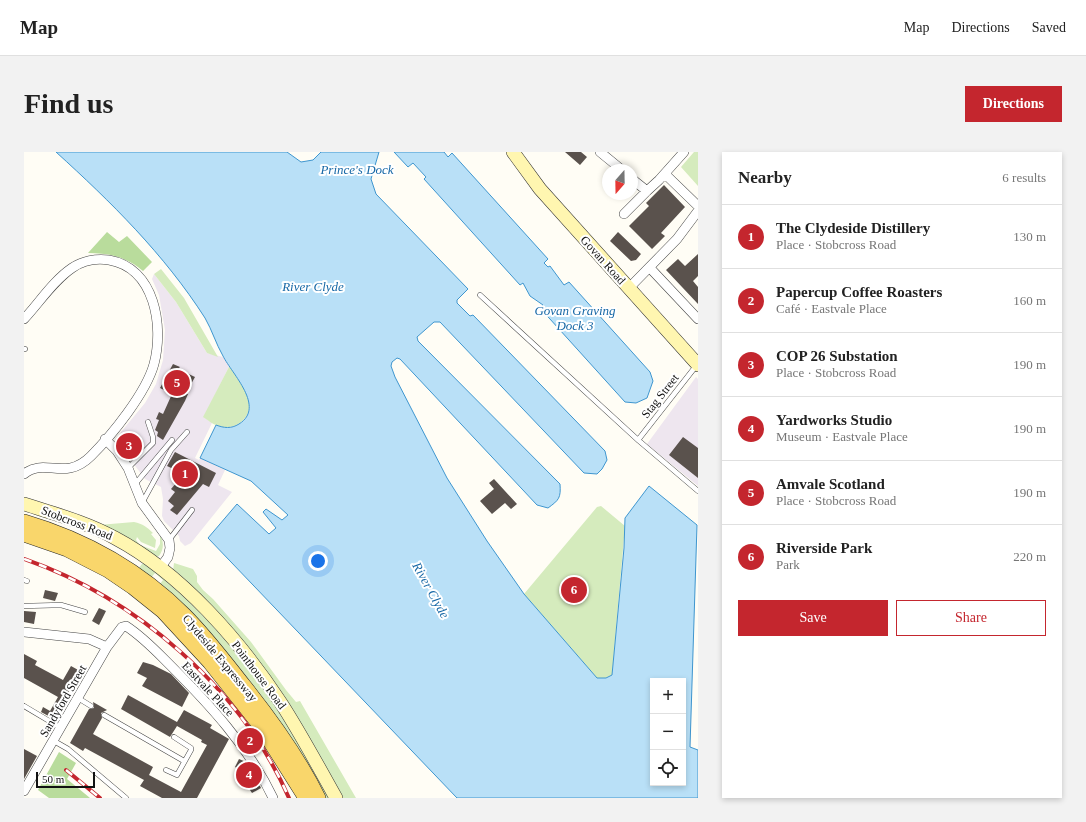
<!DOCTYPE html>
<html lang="en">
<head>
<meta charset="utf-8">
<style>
	body { margin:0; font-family:"Times New Roman",serif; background:#f2f2f2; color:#222 }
	.controls { position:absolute; right:12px; bottom:12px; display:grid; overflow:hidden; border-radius:0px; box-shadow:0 2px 6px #0003 }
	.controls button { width:36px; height:36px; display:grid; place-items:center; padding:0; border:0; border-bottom:1px solid #e0e0e0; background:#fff; color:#222; font:20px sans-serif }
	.compass { position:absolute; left:578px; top:12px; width:36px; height:36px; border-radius:50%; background:#fff; box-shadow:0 2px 6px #0003; rotate:200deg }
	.scale { position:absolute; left:12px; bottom:10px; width:59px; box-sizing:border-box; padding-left:4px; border:2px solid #111; border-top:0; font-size:11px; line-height:14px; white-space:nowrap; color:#111; -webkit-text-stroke:3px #fff; paint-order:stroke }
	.you { position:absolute; left:294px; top:409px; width:14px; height:14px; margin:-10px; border:3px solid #fff; border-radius:50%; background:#1a73e8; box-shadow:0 0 0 6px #1a73e833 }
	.badge { display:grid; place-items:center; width:26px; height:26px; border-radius:50%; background:#c4262e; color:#fff; font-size:13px; font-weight:700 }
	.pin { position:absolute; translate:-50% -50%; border:2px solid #fff; box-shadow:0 1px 4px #0006 }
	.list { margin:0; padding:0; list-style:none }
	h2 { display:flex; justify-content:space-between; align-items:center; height:52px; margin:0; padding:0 16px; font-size:17px }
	h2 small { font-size:13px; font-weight:400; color:#767676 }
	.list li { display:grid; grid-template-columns:26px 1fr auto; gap:12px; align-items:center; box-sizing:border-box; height:64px; padding:0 16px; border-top:1px solid #e0e0e0 }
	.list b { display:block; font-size:15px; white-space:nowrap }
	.list p { margin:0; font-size:13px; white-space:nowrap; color:#767676 }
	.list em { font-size:13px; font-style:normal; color:#767676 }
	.actions { display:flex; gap:8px; padding:12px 16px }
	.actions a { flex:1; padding:9px 0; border:1px solid #c4262e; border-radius:0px; text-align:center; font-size:14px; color:#c4262e }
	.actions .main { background:#c4262e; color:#fff }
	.icon { flex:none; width:22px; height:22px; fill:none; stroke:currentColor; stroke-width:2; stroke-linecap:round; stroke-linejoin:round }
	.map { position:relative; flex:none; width:674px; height:646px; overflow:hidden; border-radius:0px }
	header { display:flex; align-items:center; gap:24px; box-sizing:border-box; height:56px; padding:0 20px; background:#fff; border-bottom:1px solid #e0e0e0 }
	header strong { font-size:19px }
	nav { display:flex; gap:22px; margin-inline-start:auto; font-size:14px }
	.intro { display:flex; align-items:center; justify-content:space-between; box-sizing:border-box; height:96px; padding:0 24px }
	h1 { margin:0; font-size:28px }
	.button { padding:10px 18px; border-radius:0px; background:#c4262e; color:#fff; font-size:14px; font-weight:700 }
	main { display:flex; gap:24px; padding:0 24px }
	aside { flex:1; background:#fff; border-radius:0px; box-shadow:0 2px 6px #0003 }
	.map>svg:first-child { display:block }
	.industrial { fill:#eee6ef }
	.green { fill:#d5ebbd }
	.forest { fill:#b9dc9c }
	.water { fill:#b9e0f7; stroke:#3f96cf; fill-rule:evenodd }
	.building { fill:#5a524d }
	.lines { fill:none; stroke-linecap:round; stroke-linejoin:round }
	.lane-casing { stroke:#444; stroke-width:5.5 }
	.street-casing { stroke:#444; stroke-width:10 }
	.secondary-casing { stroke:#333; stroke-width:14 }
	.primary-casing { stroke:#222; stroke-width:16 }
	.lane { stroke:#fff; stroke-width:4.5 }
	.street { stroke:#fff; stroke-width:9 }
	.secondary { stroke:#fff6b0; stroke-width:13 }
	.primary { stroke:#f9d66b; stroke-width:15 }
	.rail-casing { stroke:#c4262e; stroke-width:4 }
	.rail { stroke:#fff; stroke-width:2.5; stroke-dasharray:8; stroke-linecap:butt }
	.labels { text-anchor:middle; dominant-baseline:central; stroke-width:4; stroke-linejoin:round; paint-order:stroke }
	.street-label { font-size:12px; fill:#111; stroke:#fff }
	.water-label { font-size:13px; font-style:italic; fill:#1768a6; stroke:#fff }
</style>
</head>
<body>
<header>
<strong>Map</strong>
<nav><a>Map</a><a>Directions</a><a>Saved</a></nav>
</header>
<div class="intro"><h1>Find us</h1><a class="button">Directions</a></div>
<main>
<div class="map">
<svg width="674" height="646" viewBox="0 0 674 646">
	<rect width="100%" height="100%" fill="#fffdf5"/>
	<!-- industrial -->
	<path class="industrial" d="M130 122 152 150 183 201 199 205 206 213 180 265 188 271 171 306 175 308 176 306 201 318 194 333 208 340 167 391 161 394 156 389 155 384 140 369 138 364 139 347 137 335 121 327 94 291 97 280 121 251 132 232 139 208 141 178 135 143 128 127Z
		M672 225 674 227V334L623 292Z"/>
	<!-- green -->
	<path class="green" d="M670 0H674V34L657 15Z
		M137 117 160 146 194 205 183 201 152 150 130 122Z
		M206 213C211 224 220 234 224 246 230 262 215 278 198 275 191 274 185 269 179 265Z
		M577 354 601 374 588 523 582 526H573L500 442 573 355Z
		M110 370C119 372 123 375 129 381L127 382 132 388 131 396 117 390 113 385 112 388 116 393 132 399 136 392V383C140 390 140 397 135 404L132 405 75 373Z
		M121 411C169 450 210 493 246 544 260 564 272 586 284 606V610L305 646H299L135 433 139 428 131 421 126 427 114 417 118 412Z
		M150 411 169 417 173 424V430L179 438 189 447 227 490 262 538 272 550 276 549 332 646H316L269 562 149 419Z"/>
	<!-- forest -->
	<path class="forest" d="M83 80 95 90 103 84 128 110 119 119C103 105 85 101 64 101Z
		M35 600 52 611 43 627 66 646H25L14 638Z"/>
	<!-- water -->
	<path class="water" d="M32 0H263L277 10 289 8 297 0H355L347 27 352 42 444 137 433 148V151L446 164 449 163 581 299 583 308 578 317 573 322 560 321 416 170H410L393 185 394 189 536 332C537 346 535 348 524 356L513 353 376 207 373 206 368 210 367 214 371 225 423 326 463 389 500 442 573 526H582L588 523 600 396 601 366 625 334 673 373 666 595 674 598V646H433L184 386 213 352 245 382 252 376 239 360 242 357 258 368 264 363 227 329 176 306 192 273C200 276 207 277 215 272 242 255 208 222 199 204 192 192 188 178 181 166 140 102 87 50 32 0ZM629 529H659V631H629Z
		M370 0H420L424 5 428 1 524 107 520 111 524 115 526 114 540 133 545 130 626 220 629 229 623 246 612 251 601 250 516 156 519 153 506 144 499 131 496 133 400 27 402 25 389 11 384 15Z"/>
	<!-- building -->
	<path class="building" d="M541 0H557L563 5 556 13Z
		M640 33 661 55 637 81 641 84 628 97 605 74 625 54 622 51Z
		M594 80 617 102 612 108 607 109 586 89Z
		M674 102V124L669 129 674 135V152L642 118 654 107 661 114Z
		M149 212 156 215 154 217 171 225 162 241 164 242 161 249 139 288 133 284 134 280 131 278 135 268 132 267 135 260 139 262 148 242 136 236Z
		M659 285 674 296V326L645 303Z
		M151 300 192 321 185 335 179 332 153 363 146 358 150 354 144 349 151 340 147 337 160 322 143 314Z
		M470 327 493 352 487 357 481 351 468 362 456 349 470 337 465 331Z
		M21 438 34 441 31 449 19 446Z
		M75 456 82 459 75 473 68 469Z
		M0 459 12 460 10 472 0 470Z
		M0 502 13 509 11 513 39 528 47 514 56 519 30 567 17 560 19 555 26 559 34 545 0 526Z
		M119 510 129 513 147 522 165 541 158 555 118 534 123 526 113 521Z
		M104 543 153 570 160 558 188 573 186 576 205 587 173 646H138L116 634 120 628 61 596 59 599 46 591 65 557 70 556 69 550 83 558 77 561 78 566 69 582 129 615 125 623 157 640 183 593 177 590 178 588 153 574 146 585 97 557Z
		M0 597 13 604 0 627Z
		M215 607 222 610 237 636 228 641 218 626 220 624 216 618 211 615Z"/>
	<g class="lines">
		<!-- lane casing -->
		<g class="lane-casing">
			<path id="lane" d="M456 143 614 288 674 339
				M0 197H1
				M614 288 672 214
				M104 316 129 291V285L124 270
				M112 331 148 288
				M118 351 147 298 163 280
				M145 388 168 358
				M0 428 3 429
				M0 454 37 453 61 460
				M54 546 67 554
				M0 554 37 576
				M80 563 160 609
				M30 589 44 597 102 646
				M142 618 153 623 167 598V596L150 585"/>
		</g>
		<!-- street casing -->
		<g class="street-casing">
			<path id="street" d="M576 0 598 18
				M641 22 674 54
				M608 27 623 39 635 28 660 0
				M600 62 623 39
				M626 116 674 167
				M605 136 653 87 674 59
				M0 167C15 151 29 129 48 116 58 109 72 106 85 108 131 116 140 174 130 212 122 241 88 283 67 304 41 330 21 305 0 322
				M81 287 93 299 104 316 118 351 145 388 146 396 144 405 136 416
				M0 480 65 487 83 495
				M0 639 83 495 98 475 102 474C119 485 132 499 146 513 185 552 225 595 249 646"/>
		</g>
		<!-- secondary casing -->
		<g class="secondary-casing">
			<path id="secondary" d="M489 0 516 37 674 213
				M0 352C31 362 62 370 91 386 157 421 216 489 257 551 277 582 294 614 312 646"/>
		</g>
		<!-- primary casing -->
		<g class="primary-casing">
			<path id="primary" d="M0 370C61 388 115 418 160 463 182 485 200 509 219 533 247 568 274 605 294 646
				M0 382 43 397 84 418 109 435 139 459 186 510 236 573 282 646"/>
		</g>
		<!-- lane -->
		<use href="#lane" class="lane"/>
		<!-- street -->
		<use href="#street" class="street"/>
		<!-- secondary -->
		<use href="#secondary" class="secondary"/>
		<!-- primary -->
		<use href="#primary" class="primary"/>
		<!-- rail casing -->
		<g class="rail-casing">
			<path id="rail" d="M0 407C112 446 217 536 265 646
				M42 618 76 646"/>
		</g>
		<!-- rail -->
		<use href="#rail" class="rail"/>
	</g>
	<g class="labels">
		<!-- street labels -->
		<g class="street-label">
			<text transform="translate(579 108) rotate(48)">Govan Road</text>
			<text transform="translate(636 244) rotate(-52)">Stag Street</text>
			<text transform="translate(53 371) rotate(21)">Stobcross Road</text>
			<text transform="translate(196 506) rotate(50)">Clydeside Expressway</text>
			<text transform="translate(235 523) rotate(53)">Pointhouse Road</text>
			<text transform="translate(184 537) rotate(47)">Eastvale Place</text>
			<text transform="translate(39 549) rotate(-60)">Sandyford Street</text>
		</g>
		<!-- water labels -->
		<g class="water-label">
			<text x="333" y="17">Prince's Dock</text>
			<text x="289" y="134">River Clyde</text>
			<text x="551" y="158">Govan Graving<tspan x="551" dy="15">Dock 3</tspan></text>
			<text transform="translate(407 438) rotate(61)">River Clyde</text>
		</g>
	</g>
</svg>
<div class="controls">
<button>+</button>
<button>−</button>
<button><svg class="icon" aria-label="locate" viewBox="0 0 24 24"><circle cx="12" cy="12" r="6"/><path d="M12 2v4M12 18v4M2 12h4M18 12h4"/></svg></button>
</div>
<svg class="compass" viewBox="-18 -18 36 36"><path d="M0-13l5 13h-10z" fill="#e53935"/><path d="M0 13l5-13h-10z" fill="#767676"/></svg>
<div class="scale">50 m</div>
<div class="you"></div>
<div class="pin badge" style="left:161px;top:322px">1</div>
<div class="pin badge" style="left:226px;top:589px">2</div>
<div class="pin badge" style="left:105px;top:294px">3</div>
<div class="pin badge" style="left:225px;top:623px">4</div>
<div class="pin badge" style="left:153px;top:231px">5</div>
<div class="pin badge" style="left:550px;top:438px">6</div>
</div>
<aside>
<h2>Nearby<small>6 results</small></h2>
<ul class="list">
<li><span class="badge">1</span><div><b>The Clydeside Distillery</b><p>Place · Stobcross Road</p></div><em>130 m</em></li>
<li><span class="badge">2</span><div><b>Papercup Coffee Roasters</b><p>Café · Eastvale Place</p></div><em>160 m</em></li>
<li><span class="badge">3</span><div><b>COP 26 Substation</b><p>Place · Stobcross Road</p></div><em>190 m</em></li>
<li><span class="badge">4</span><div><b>Yardworks Studio</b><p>Museum · Eastvale Place</p></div><em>190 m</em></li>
<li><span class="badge">5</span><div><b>Amvale Scotland</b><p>Place · Stobcross Road</p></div><em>190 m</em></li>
<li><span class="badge">6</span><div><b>Riverside Park</b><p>Park</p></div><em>220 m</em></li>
</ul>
<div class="actions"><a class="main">Save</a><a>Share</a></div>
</aside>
</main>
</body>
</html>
